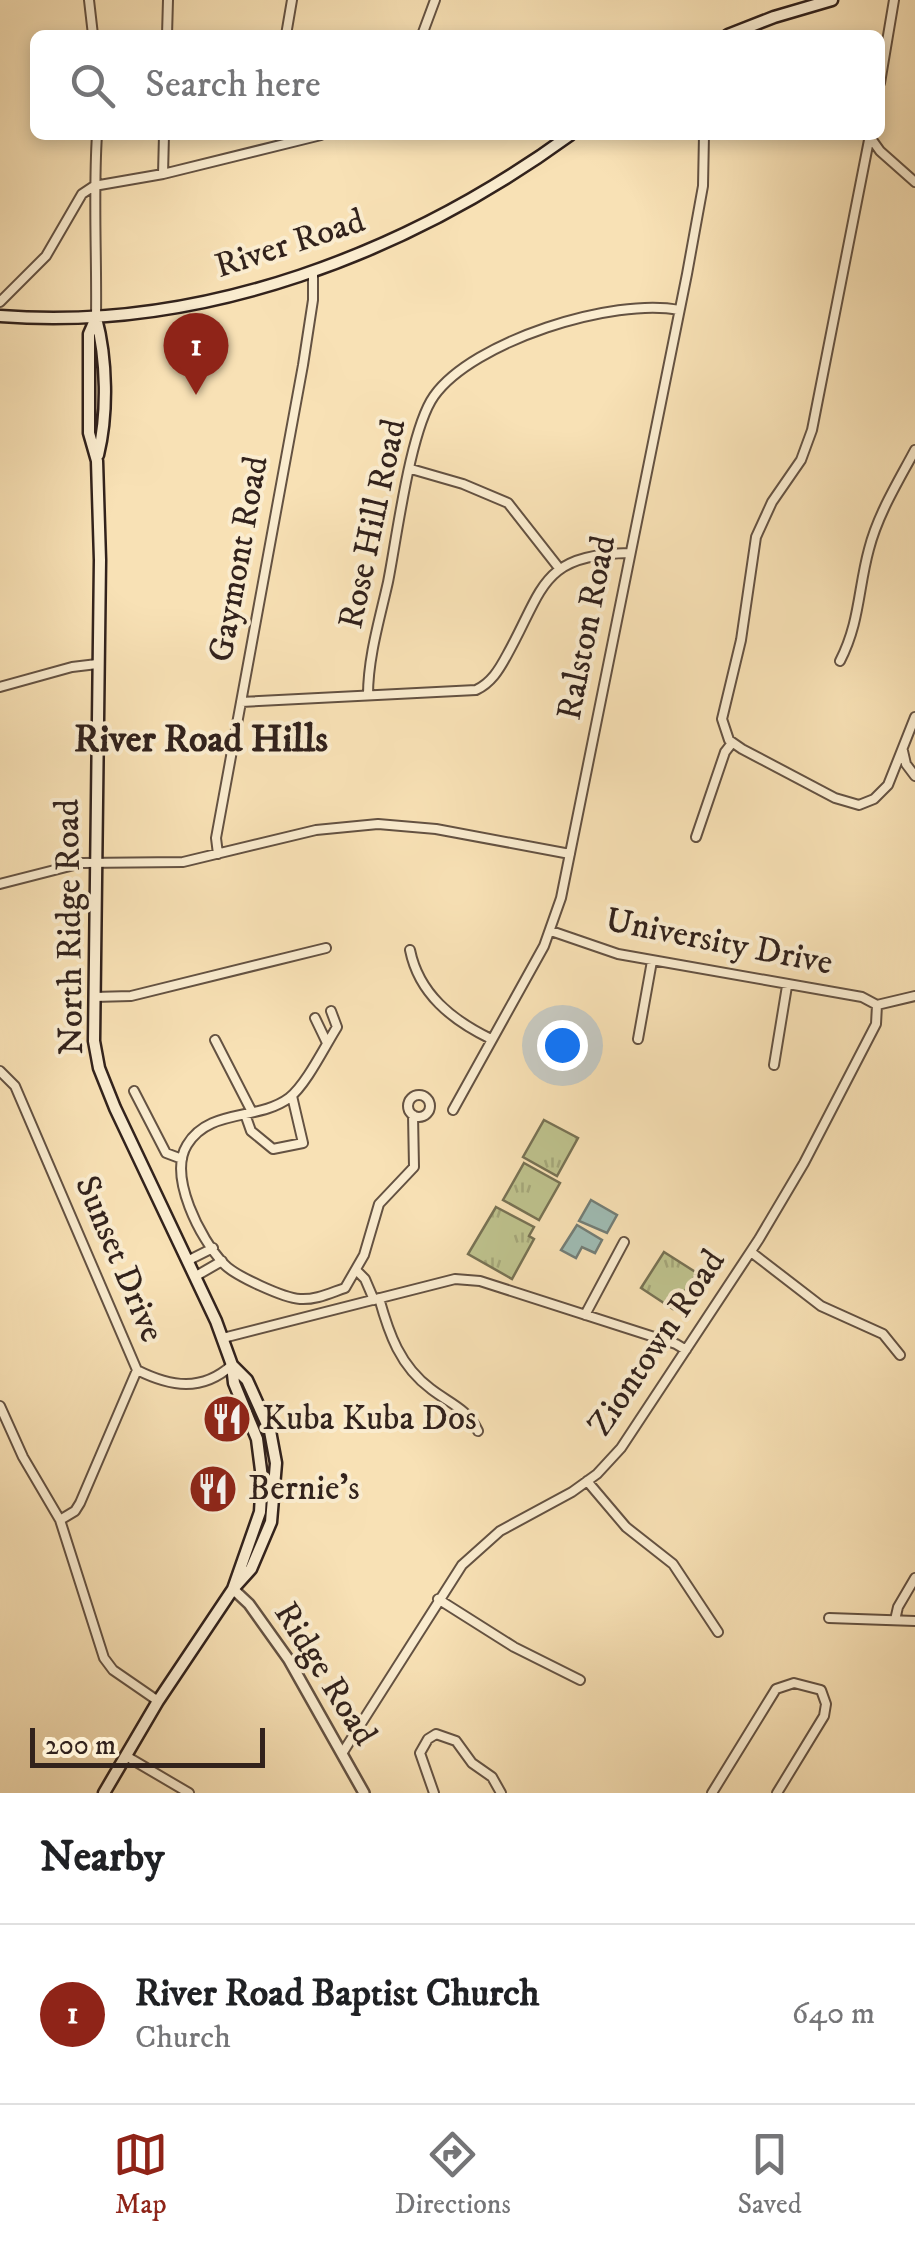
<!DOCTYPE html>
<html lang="en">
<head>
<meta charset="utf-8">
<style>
	body { margin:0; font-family:"IM FELL DW Pica",serif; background:#f2f2f2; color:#202124 }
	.scale { position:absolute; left:30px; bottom:25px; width:235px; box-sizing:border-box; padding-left:10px; border:5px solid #32221c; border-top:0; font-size:28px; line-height:35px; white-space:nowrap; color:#32221c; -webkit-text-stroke:8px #faeccf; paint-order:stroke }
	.you { position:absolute; left:562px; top:1045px; width:35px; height:35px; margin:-25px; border:8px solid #fff; border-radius:50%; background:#1a73e8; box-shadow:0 0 0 15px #1a73e833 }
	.badge { display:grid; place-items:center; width:65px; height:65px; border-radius:50%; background:#8f2418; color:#fff; font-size:32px; font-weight:700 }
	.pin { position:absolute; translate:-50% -82px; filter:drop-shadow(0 2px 5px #0008) }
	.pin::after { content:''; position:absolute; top:52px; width:35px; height:30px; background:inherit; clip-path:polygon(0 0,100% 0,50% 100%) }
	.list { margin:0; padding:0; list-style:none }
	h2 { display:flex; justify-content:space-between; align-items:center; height:130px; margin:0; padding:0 40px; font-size:42px }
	h2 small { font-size:32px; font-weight:400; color:#757577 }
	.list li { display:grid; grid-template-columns:65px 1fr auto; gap:30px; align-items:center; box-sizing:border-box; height:180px; padding:0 40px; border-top:2px solid #e0e0e0 }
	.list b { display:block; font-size:38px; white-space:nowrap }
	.list p { margin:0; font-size:32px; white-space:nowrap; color:#757577 }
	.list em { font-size:32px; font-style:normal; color:#757577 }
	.icon { flex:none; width:55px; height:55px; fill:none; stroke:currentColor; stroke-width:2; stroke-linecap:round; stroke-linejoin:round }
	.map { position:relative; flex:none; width:915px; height:1793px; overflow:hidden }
	.search { position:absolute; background:#fff; box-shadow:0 5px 15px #0003; left:30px; right:30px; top:30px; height:110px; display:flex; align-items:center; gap:25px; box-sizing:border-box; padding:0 35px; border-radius:15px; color:#757577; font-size:38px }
	.sheet { height:310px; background:#fff }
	nav { display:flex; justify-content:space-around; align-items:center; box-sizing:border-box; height:140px; border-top:2px solid #e0e0e0; background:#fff; font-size:28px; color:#757577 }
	nav a { display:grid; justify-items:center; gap:5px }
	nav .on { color:#8f2418 }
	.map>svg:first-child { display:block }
	.park { fill:url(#park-tufts); stroke:#787254; stroke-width:2.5 }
	.water { fill:#9fbcb4; stroke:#737e77; stroke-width:2.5 }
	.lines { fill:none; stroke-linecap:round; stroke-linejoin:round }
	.minor-casing { stroke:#645242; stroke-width:12 }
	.tertiary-casing { stroke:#645242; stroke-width:14 }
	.secondary-casing { stroke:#32221c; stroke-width:15 }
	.minor { stroke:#faeccf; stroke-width:8 }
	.tertiary { stroke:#faeccf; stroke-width:9 }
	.secondary { stroke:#faeccf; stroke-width:10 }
	.labels { text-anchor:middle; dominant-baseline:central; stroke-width:8; stroke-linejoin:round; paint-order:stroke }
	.street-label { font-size:35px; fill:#32221c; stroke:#faeccf }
	.poi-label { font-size:35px; fill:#32221c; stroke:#faeccf; text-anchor:start }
	.neighbourhood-label { font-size:38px; font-weight:bold; fill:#32221c; stroke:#faeccf }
</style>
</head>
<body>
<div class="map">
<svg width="915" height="1793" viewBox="0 0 915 1793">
	<defs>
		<pattern id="park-tufts" width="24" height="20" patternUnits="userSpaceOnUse" patternTransform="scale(2.5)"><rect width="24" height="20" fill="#bec28d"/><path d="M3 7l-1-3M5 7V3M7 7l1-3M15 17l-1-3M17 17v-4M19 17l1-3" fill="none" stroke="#a4a679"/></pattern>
	</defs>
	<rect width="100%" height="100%" fill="#f8e1b5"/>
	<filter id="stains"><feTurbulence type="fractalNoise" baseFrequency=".002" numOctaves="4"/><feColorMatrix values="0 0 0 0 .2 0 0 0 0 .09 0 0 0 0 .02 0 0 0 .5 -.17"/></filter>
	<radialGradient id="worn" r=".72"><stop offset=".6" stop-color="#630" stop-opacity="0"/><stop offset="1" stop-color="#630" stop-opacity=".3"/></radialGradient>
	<!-- park -->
	<path class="park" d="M544 1120 578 1138 557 1176 523 1157Z
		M524 1163 560 1183 539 1220 503 1200Z
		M496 1207 534 1227 529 1236 534 1239 512 1279 468 1254Z
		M664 1252 697 1273 673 1309 641 1288Z"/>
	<!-- water -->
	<path class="water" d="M591 1200 617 1215 607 1233 579 1221Z
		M577 1225 602 1240 595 1253 582 1247 576 1258 561 1250Z"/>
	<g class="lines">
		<!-- minor casing -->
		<g class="minor-casing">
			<path id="minor" d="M89 0 93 35
				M167 35 168 0
				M286 35 292 0
				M422 35 435 0
				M880 83 894 0
				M870 135 812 430 801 460 772 502 756 537 741 640 722 719 729 740 742 749 835 798 859 805 874 799 888 785 915 717
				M870 137 880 151 915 182
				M163 174 164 135
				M0 302 46 256 82 194 94 186 163 174 321 135
				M96 318C97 257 93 195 97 135
				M411 469 463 484 508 503 559 568
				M840 661C860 622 858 589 869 549 878 514 898 482 915 450
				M0 687 72 667 97 664
				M368 695C368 657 380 618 388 582 397 537 410 430 434 396 473 341 614 297 679 310
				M241 702 476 690C491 683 499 670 507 655 544 589 540 554 630 553
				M903 751 906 764 915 776
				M696 837 725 752 732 743
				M218 854 216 838 303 365 313 300V273
				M0 884 82 863 183 862 316 830 378 824 436 829 570 854
				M551 931 618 954 862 997 877 1005
				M410 950C419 994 452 1020 491 1039
				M94 997 131 996 326 948
				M877 1005 915 996
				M331 1011 337 1027C325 1046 306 1085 289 1098 258 1121 209 1108 187 1145 168 1176 200 1239 224 1264 235 1276 284 1298 300 1299 316 1300 330 1293 345 1288L364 1255 379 1204 414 1167 413 1115
				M315 1018 327 1043
				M638 1039 652 961
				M215 1040 252 1112
				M774 1065 787 986
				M0 1071 15 1086 137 1370
				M134 1091 166 1153 182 1159
				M408 1106a11 11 0 1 1 22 0a11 11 0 1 1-22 0Z
				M453 1110 544 946 561 898 687 274 703 186 704 135
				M245 1114 251 1131 273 1149 303 1143 292 1096
				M751 1252 821 1306 883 1334 900 1355
				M189 1260 213 1248
				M356 1270 365 1279 374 1300
				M196 1276 222 1261
				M379 1298C389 1334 400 1366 431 1389 449 1403 468 1409 478 1431
				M585 1315 624 1242
				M223 1338 455 1279 480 1281 676 1344 686 1350
				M137 1370C171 1387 202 1392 232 1365
				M0 1406 23 1457 60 1520 104 1658 113 1670 158 1701
				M587 1481 626 1527 673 1564 718 1632
				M60 1520 75 1511 80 1503 137 1370
				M438 1599 514 1647 580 1680
				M829 1618 915 1621
				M895 1620 898 1607 915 1578
				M343 1752 462 1565 500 1531 572 1492 597 1474 621 1448 759 1239 804 1163 876 1024 877 1005
				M126 1756 189 1793
				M434 1793 420 1753 428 1739 436 1734 456 1741 472 1763 492 1777 501 1793
				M712 1793 776 1689 794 1683 821 1690 826 1704 824 1716 777 1793"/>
		</g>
		<!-- tertiary casing -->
		<g class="tertiary-casing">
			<path id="tertiary" d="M233 1589 249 1604 289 1660 364 1793"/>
		</g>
		<!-- secondary casing -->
		<g class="secondary-casing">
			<path id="secondary" d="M728 35 774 17 832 0
				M0 316C202 332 408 253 570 135
				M96 318 89 334V433L97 461 100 560 94 1041 99 1068 115 1108 216 1321 232 1365 234 1383 257 1439 262 1478 260 1512 233 1589
				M96 318C107 359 108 414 98 455
				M104 1793 158 1701 233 1589 251 1569 271 1522 276 1463 270 1431 247 1380 232 1365"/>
		</g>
		<!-- minor -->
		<use href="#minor" class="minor"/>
		<!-- tertiary -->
		<use href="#tertiary" class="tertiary"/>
		<!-- secondary -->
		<use href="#secondary" class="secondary"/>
	</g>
	<!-- icons -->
	<defs>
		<g id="restaurant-disc" transform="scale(2.5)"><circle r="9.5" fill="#8f2418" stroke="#faeccf"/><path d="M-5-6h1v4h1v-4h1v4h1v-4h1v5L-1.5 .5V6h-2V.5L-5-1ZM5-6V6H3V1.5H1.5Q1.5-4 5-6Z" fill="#fff"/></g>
	</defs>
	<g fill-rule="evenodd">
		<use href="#restaurant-disc" x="227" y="1419"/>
		<use href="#restaurant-disc" x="213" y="1489"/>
	</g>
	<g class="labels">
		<!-- street labels -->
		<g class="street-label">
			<text transform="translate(290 244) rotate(-18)">River Road</text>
			<text transform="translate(373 524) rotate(-78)">Rose Hill Road</text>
			<text transform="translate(239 559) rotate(-80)">Gaymont Road</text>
			<text transform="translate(587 628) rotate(-79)">Ralston Road</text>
			<text transform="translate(70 927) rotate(-91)">North Ridge Road</text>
			<text transform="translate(719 942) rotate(11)">University Drive</text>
			<text transform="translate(119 1259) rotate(67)">Sunset Drive</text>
			<text transform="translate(657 1343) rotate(-56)">Ziontown Road</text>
			<text transform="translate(325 1674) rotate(58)">Ridge Road</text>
		</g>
		<!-- poi labels -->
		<g class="poi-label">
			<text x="262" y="1419">Kuba Kuba Dos</text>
			<text x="248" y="1489">Bernie's</text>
		</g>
		<!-- neighbourhood labels -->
		<g class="neighbourhood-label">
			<text x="201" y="740">River Road Hills</text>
		</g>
	</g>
	<rect width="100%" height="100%" filter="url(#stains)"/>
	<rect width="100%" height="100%" fill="url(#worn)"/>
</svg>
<div class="scale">200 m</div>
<div class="you"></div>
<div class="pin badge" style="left:196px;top:395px">1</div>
<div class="search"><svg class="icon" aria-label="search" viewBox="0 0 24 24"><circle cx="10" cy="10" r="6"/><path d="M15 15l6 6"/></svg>Search here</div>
</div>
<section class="sheet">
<h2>Nearby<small></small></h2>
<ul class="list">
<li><span class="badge">1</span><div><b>River Road Baptist Church</b><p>Church</p></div><em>640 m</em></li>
</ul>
</section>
<nav>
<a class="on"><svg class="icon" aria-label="map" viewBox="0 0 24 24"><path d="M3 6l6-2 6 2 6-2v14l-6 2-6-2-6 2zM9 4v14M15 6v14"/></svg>Map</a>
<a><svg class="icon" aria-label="directions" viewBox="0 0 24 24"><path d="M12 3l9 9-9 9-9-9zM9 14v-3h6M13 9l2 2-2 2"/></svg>Directions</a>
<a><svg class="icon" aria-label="saved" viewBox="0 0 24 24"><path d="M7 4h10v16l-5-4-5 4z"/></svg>Saved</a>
</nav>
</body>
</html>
